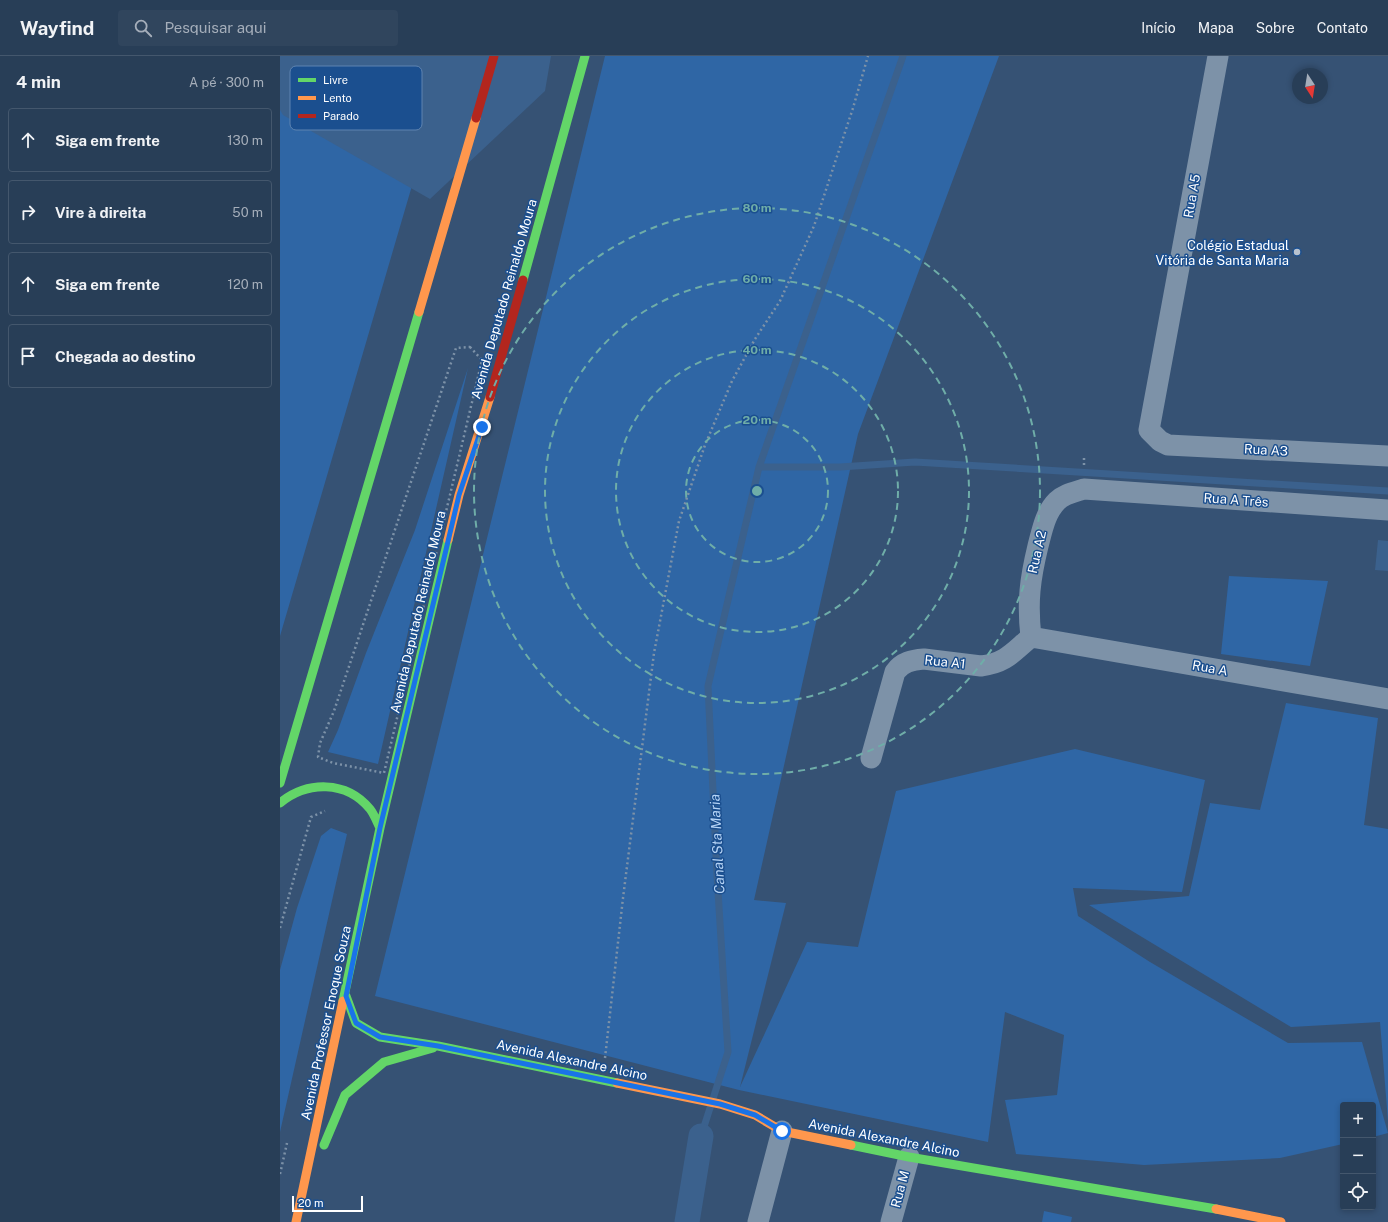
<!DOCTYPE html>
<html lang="pt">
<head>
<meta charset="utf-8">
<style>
	body { margin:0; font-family:"Public Sans",sans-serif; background:#30455d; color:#f1f3f6 }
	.controls { position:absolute; right:12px; bottom:12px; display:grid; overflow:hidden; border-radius:4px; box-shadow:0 2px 6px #0003 }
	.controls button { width:36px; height:36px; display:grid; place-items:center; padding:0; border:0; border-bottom:1px solid #44576d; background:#283e57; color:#f1f3f6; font:20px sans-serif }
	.compass { position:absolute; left:1012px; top:12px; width:36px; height:36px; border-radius:50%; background:#283e57; box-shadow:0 2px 6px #0003; rotate:168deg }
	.scale { position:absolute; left:12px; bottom:10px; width:71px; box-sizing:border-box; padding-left:4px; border:2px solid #fff; border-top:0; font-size:11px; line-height:14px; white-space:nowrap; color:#fff; -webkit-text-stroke:3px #1b4f8f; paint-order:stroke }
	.stop { position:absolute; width:12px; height:12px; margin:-9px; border:3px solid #1a73e8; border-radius:50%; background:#fff }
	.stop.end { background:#1a73e8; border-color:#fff; box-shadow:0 1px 4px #0008 }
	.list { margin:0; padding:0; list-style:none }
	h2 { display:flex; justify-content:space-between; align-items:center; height:52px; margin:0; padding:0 16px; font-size:17px }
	h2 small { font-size:13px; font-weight:400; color:#a5aeba }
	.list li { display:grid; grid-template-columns:26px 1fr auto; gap:12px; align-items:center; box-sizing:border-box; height:64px; margin:0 8px 8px; padding:0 8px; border:1px solid #44576d; border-radius:4px }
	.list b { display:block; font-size:15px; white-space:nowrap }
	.list em { font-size:13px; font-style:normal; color:#a5aeba }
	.icon { flex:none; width:22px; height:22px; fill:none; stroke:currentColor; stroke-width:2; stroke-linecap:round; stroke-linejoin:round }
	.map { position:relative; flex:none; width:1108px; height:1166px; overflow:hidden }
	header { display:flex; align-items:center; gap:24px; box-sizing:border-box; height:56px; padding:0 20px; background:#283e57; border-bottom:1px solid #44576d }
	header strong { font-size:19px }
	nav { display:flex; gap:22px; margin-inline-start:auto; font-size:14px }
	.search { width:280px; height:36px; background:#30455d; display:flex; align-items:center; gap:10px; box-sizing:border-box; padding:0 14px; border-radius:4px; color:#a5aeba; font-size:15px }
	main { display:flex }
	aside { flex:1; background:#283e57 }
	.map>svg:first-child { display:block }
	.green { fill:#2f66a5 }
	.water { fill:#3b618d }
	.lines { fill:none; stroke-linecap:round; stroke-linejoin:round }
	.stream { stroke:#3b618d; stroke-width:7 }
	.canal { stroke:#3b618d; stroke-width:25 }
	.path { stroke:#7d92a8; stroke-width:2.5; stroke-dasharray:2 3; stroke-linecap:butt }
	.street { stroke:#7d92a8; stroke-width:21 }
	.fast { stroke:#63d668; stroke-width:9 }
	.slow { stroke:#ff974d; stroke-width:9 }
	.jam { stroke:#b3261e; stroke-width:9 }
	.route { stroke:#1a73e8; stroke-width:5 }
	.ring { fill:none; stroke:#6fada8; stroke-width:2; stroke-dasharray:7 5 }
	.poi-dot { fill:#b9c2ce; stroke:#1b4f8f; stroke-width:1.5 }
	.labels { text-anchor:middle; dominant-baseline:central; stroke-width:3; stroke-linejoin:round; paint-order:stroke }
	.street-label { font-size:13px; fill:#fff; stroke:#1b4f8f }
	.poi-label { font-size:13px; fill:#fff; stroke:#1b4f8f; text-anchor:end }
	.water-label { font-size:14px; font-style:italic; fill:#b5d3f5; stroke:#1b4f8f }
	.key { fill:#1b4f8f; stroke:#5f84b1; stroke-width:1 }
	.key-label { font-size:11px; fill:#fff }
	.centre { fill:#6fada8; stroke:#1b4f8f; stroke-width:2 }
	.ring-label { font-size:12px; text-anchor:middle; font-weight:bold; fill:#6fada8; stroke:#1b4f8f; stroke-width:3; stroke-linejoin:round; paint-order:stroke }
</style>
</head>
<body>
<header>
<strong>Wayfind</strong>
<div class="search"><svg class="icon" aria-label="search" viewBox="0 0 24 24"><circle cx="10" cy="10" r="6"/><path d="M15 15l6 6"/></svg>Pesquisar aqui</div>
<nav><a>Início</a><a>Mapa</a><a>Sobre</a><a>Contato</a></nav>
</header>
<main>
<aside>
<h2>4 min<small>A pé · 300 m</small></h2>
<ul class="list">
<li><svg class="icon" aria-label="ahead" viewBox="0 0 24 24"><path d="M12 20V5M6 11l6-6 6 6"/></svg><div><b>Siga em frente</b></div><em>130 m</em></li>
<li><svg class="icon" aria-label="right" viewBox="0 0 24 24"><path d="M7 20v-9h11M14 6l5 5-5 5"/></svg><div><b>Vire à direita</b></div><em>50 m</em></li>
<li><svg class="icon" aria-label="ahead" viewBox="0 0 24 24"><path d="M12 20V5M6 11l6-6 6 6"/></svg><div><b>Siga em frente</b></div><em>120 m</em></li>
<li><svg class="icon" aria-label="arrive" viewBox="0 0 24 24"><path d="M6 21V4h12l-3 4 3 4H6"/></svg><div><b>Chegada ao destino</b></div></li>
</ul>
</aside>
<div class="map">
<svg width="1108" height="1166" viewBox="0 0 1108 1166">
	<rect width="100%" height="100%" fill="#365274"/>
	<!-- green -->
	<path class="green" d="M0 0H170L0 580Z
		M325 0H719L578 378 474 844 506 847 460 1031 527 886 578 891 616 735 795 693 925 724 902 836 793 832 798 860 870 906 1008 987 1082 986 1108 1077 1093 1081V1049H1063V1088L1000 1102 864 1109 736 1098 725 1044 777 1039 784 979 725 956 708 1086 459 1034 95 940Z
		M188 312 98 708 48 696 58 674 86 597 135 474Z
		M949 520 1048 525 1030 610 941 598Z
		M1006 647 1098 662 1084 769 1108 773V1065L1100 966 1011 971 809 849 909 840 930 747 980 754Z
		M51 772 67 778 0 1076V914L17 852 41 780Z
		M764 1155 792 1161 791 1166H762Z"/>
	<!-- water -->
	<path class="water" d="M0 0H271L265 35 150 143 3 59 0 54Z
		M1098 484 1108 485V515L1095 514Z"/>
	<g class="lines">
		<!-- stream -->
		<path class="stream" d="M479 411H560L635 406 1108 435
			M421 1080 448 996 437 819 428 630 479 411 623 0"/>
		<!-- canal -->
		<path class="canal" d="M407 1166 421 1080"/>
		<!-- path -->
		<path class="path" d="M190 291 202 304 104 717 53 707 38 701 40 687 54 655 176 292Z
			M804 402V412
			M0 872 31 761 45 755
			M325 1002 343 842 374 597 399 465 425 389 452 325 475 283 500 245 534 170 573 52 588 0
			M0 1118 7 1087"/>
		<!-- street -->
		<path class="street" d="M938 0 869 374 880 385 888 389 1108 400
			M751 581C747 546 750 523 758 490 762 475 765 457 777 445 784 438 795 436 804 433L1108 454
			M751 581 1108 643
			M591 702 615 616C622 606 632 604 644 603L701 610C726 607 733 596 751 581
			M478 1166 502 1075
			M611 1166 629 1101"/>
		<!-- fast -->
		<path class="fast" d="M243 224 305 0
			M0 727 139 256
			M0 747C27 725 66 724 90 753 94 758 97 766 100 772
			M66 940 76 967 100 981 158 990 337 1027
			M63 945 100 772 168 484
			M44 1089 65 1039 104 1006 153 992
			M571 1089 629 1101 936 1153"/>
		<!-- slow -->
		<path class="slow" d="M139 256 196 62
			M168 484 179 439 210 341
			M337 1027 440 1048 475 1059 502 1075 571 1089
			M936 1153 1001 1166
			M16 1166 63 945"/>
		<!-- jam -->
		<path class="jam" d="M196 62 214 0
			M210 341 243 224"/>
	</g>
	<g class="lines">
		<!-- route -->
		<path class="route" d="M202 371 179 439 100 772 66 940 76 967 100 981 158 990 440 1048 475 1059 502 1075"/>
	</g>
	<!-- distance rings -->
	<g class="ring">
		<circle cx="477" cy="435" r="71"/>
		<circle cx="477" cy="435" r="141"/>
		<circle cx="477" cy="435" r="212"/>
		<circle cx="477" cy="435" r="283"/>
	</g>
	<!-- markers -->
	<circle class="poi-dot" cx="1017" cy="196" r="4"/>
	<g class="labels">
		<!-- street labels -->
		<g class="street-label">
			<text transform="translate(912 140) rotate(-80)">Rua A5</text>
			<text transform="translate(224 243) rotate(-74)">Avenida Deputado Reinaldo Moura</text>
			<text transform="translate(986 394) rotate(3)">Rua A3</text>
			<text transform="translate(956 444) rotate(4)">Rua A Três</text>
			<text transform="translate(757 496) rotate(-77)">Rua A2</text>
			<text transform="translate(138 556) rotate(-77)">Avenida Deputado Reinaldo Moura</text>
			<text transform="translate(665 606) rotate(6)">Rua A1</text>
			<text transform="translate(930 612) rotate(10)">Rua A</text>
			<text transform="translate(46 967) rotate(-78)">Avenida Professor Enoque Souza</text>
			<text transform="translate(292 1004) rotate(12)">Avenida Alexandre Alcino</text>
			<text transform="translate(604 1082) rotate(11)">Avenida Alexandre Alcino</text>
			<text transform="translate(620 1133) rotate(-75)">Rua M</text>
		</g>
		<!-- poi labels -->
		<g class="poi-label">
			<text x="1009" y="189">Colégio Estadual<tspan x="1009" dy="15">Vitória de Santa Maria</tspan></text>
		</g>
		<!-- water labels -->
		<g class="water-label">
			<text transform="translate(437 788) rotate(-93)">Canal Sta Maria</text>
		</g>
	</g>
	<!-- legend -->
	<rect x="10" y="10" width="132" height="64" rx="6" class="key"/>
	<rect x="18" y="22" width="18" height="4" fill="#63d668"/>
	<rect x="18" y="40" width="18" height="4" fill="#ff974d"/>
	<rect x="18" y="58" width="18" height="4" fill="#b3261e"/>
	<g class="key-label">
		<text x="43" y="28">Livre</text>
		<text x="43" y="46">Lento</text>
		<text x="43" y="64">Parado</text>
	</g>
	<circle cx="477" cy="435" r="6" class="centre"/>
	<g class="ring-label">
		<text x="477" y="156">80 m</text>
		<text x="477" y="227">60 m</text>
		<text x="477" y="298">40 m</text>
		<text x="477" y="368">20 m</text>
	</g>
</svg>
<div class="controls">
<button>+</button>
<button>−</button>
<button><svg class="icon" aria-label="locate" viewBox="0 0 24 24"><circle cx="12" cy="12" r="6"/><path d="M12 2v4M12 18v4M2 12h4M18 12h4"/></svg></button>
</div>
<svg class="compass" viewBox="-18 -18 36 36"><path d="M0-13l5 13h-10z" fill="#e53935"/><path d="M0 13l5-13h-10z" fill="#a5aeba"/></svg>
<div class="scale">20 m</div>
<div class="stop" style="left:502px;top:1075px"></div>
<div class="stop end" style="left:202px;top:371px"></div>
</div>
</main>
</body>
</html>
